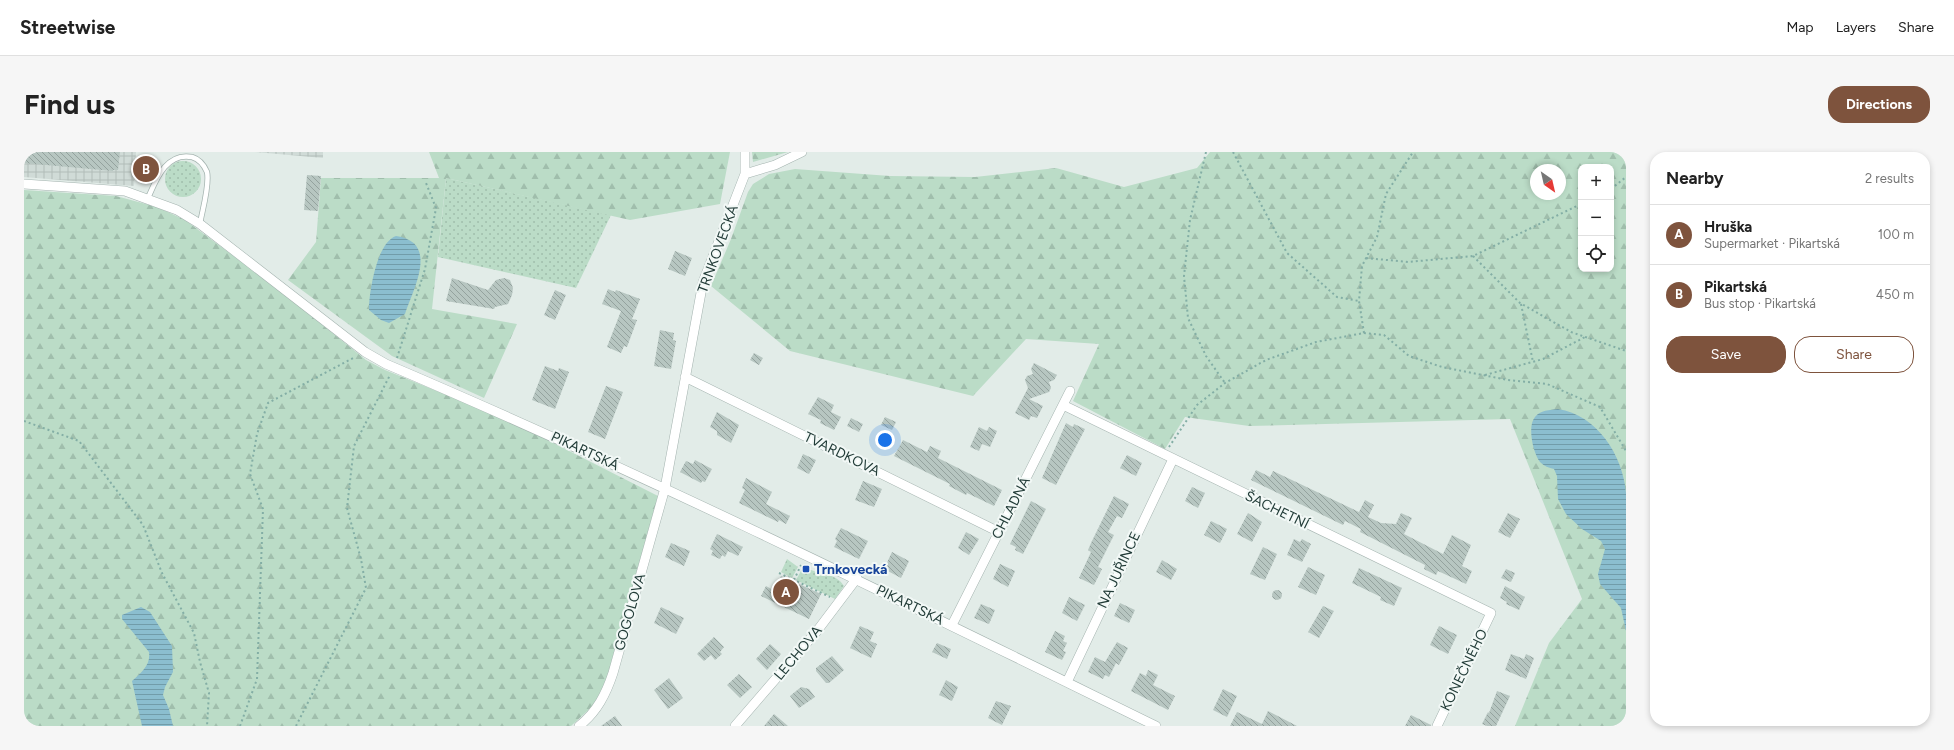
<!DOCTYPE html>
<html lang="en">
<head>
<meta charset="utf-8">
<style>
	body { margin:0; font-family:Figtree,sans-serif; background:#f6f6f6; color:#222 }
	.controls { position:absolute; right:12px; top:12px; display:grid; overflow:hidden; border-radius:8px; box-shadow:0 2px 6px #0003 }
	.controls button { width:36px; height:36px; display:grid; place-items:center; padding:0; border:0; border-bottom:1px solid #e0e0e0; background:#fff; color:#222; font:20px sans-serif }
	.compass { position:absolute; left:1506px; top:12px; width:36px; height:36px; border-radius:50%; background:#fff; box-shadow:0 2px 6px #0003; rotate:146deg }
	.you { position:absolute; left:861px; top:288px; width:14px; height:14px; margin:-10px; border:3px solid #fff; border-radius:50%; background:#1a73e8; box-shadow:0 0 0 6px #1a73e833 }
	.badge { display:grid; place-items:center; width:26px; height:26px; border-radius:50%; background:#7e533d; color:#fff; font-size:13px; font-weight:700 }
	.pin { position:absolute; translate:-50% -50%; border:2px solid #fff; box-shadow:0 1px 4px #0006 }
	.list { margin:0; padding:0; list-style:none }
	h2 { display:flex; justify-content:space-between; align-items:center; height:52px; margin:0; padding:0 16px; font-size:17px }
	h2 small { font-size:13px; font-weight:400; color:#767676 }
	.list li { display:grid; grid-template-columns:26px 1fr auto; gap:12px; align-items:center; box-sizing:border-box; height:60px; padding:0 16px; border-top:1px solid #e0e0e0 }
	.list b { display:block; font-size:15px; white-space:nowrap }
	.list p { margin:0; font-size:13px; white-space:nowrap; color:#767676 }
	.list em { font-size:13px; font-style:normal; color:#767676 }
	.actions { display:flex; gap:8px; padding:12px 16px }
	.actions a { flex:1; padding:9px 0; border:1px solid #7e533d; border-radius:16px; text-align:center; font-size:14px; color:#7e533d }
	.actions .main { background:#7e533d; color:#fff }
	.icon { flex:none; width:22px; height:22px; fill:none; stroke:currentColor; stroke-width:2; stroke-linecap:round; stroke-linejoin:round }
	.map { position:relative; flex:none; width:1602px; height:574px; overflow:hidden; border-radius:16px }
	header { display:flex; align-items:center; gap:24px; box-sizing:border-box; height:56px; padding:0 20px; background:#fff; border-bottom:1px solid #e0e0e0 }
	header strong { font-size:19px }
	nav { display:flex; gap:22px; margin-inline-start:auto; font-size:14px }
	.intro { display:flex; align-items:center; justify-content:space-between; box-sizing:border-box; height:96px; padding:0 24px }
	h1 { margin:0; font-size:28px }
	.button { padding:10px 18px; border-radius:16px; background:#7e533d; color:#fff; font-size:14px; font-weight:700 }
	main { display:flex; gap:24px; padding:0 24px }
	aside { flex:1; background:#fff; border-radius:16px; box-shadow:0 2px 6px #0003 }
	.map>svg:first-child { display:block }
	.industrial { fill:url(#industrial-grid) }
	.green { fill:url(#green-dots) }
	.forest { fill:url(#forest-firs); fill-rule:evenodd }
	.water { fill:url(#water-rules) }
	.building { fill:url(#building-back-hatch) }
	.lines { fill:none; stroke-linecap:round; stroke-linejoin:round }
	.service-casing { stroke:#a5b4b0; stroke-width:6 }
	.minor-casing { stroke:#a5b4b0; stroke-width:10 }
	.path { stroke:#83aea5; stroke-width:2; stroke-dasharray:2 3; stroke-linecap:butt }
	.service { stroke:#fff; stroke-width:4.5 }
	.minor { stroke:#fff; stroke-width:9 }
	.transit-dot { fill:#1a4fb4; stroke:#f2f8f6; stroke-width:1.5 }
	.labels { text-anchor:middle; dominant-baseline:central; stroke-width:4; stroke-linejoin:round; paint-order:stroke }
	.street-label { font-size:14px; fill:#223c38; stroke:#f2f8f6 }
	.transit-label { font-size:14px; font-weight:bold; fill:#164399; stroke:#f2f8f6; text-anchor:start }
</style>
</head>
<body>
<header>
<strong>Streetwise</strong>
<nav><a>Map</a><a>Layers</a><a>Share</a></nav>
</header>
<div class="intro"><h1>Find us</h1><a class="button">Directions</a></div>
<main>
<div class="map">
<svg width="1602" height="574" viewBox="0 0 1602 574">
	<defs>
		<pattern id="industrial-grid" width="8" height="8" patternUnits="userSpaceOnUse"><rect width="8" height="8" fill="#d0dbd7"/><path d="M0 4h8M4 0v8" fill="none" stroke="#b2bdb9"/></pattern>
		<pattern id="green-dots" width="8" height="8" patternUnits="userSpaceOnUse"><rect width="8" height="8" fill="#bbdcc7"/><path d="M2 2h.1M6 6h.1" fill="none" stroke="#a0beac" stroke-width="1.8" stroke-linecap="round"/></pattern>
		<pattern id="forest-firs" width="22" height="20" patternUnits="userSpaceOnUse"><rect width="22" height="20" fill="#bbdcc7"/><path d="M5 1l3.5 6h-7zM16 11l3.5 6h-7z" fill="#a0beac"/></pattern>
		<pattern id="water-rules" width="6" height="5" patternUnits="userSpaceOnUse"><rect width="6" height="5" fill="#8bbecf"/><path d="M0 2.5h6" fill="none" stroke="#719ca9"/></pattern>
		<pattern id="building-back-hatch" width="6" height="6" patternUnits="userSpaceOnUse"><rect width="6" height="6" fill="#b7c6c1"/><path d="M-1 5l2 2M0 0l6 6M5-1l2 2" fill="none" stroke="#94a29e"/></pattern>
	</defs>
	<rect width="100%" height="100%" fill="#e2ece8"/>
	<!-- industrial -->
	<path class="industrial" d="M0 0H112L110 34 0 25Z
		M231 0H299V6Z"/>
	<!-- green -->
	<path class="green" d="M141 27a18 18 0 1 1 36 0a18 18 0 1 1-36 0Z
		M422 26 587 63 552 136 414 105Z
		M763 407 774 415 768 426 757 420Z
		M778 417 783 420 787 418C799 423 813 422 820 434L811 447 772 428Z"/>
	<!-- forest -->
	<path class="forest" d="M405 0H706L696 52 606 68 422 26 408 157 493 172 460 246 368 204 264 128 292 90 297 26H415Z
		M728 0H764L729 10Z
		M1186 0H1602V574H1491L1525 491 1558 447 1486 267 1225 274 1161 265 1141 297 1049 249 1075 192 1002 187 949 244 766 199 687 134 707 87 724 40 729 32 745 22 771 17 866 24 951 25 1032 16 1100 35 1173 16ZM1557 15H1587V117H1557ZM1512 18H1536V42H1512Z
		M0 38 92 44 133 55 161 68 254 137 342 208 361 218 482 267 634 344 582 529 572 551 547 574H0Z"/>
	<!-- water -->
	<path class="water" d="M372 84C416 90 389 137 381 162L365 171 357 168 345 158C345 140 353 90 372 84Z
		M1534 257C1573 263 1599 303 1602 341 1602 360 1602 380 1602 399 1602 426 1602 452 1602 479L1597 456 1576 432 1574 422 1581 397 1577 389 1558 377 1542 362 1534 347 1533 324 1530 317C1525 316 1520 314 1516 310 1509 301 1503 274 1511 265 1516 258 1526 258 1534 257Z
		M117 455 126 460 148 494 149 520 141 535 139 543 145 557 149 574H118L108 529C117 521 127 513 125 500L98 467V463Z"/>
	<!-- building -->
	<path class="building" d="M0 0H96L94 18H89V19L0 11Z
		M283 23 297 24 294 59 280 58Z
		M651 99 668 106 661 124 644 117Z
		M428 126 464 138 472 128 480 126 486 128 489 136 488 143 484 152 471 155 470 157 422 149Z
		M584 137 591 140 592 138 616 147 608 167 613 168 603 195 600 194 597 201 583 195 597 159 578 152Z
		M531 138 542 143 531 168 520 163Z
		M636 178 650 181 649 188 652 189 647 217 630 214Z
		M730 201 739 206 735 213 726 208Z
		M1010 211 1033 223 1030 228 1025 230 1027 236 1025 240 1005 247 1019 254 1013 266 1007 264 1005 268 991 261 1004 236 1001 228 1003 224 1009 222 1007 217Z
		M521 214 534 219 535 216 545 220 531 257 508 248Z
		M582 234 599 240 581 287 564 280Z
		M794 245 810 253 807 260 817 265 810 278 796 271 797 268 784 262Z
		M693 260 715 273 707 291 693 283V279L686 275Z
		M861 265 872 270 868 278 857 273Z
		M827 266 839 272 835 280 823 274Z
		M1042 271 1049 275 1050 272 1061 277 1032 333 1018 326Z
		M955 275 963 279 965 275 973 279 966 295 958 292 955 299 946 295Z
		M879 288 903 300 906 294 917 299 914 306 978 338 970 354 943 341 942 343 925 334 926 332 870 304Z
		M779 302 792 308 785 322 773 316Z
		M1103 303 1118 311 1112 324 1096 316Z
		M671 308 688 317 681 330 678 329 677 331 656 320 662 309 669 312Z
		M1232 318 1246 325 1249 319 1335 360 1341 348 1350 353 1344 365 1357 371 1372 372 1377 361 1388 366 1380 382 1419 402 1428 383 1447 393 1438 414 1448 419 1442 432 1414 419 1412 423 1400 417 1401 413 1336 380 1337 377 1321 369 1319 373 1227 328Z
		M722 326 748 340 742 352 766 364 762 372 755 368 754 370 715 351 721 338 718 336Z
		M839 329 858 337 850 355 831 348Z
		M1168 335 1181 341 1174 356 1161 349Z
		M1090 344 1105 352 1098 366 1093 364 1084 380 1090 383 1074 415 1078 417 1070 433 1055 426 1067 400 1064 398 1067 391Z
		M1007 349 1022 357 999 402 991 398 992 395 986 392Z
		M1224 361 1238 370 1228 390 1213 382Z
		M1484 361 1496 367 1486 386 1474 380Z
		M1187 369 1203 377 1196 391 1180 383Z
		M817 376 844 389 835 407 810 395 813 389 811 387Z
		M942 380 955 387 945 403 934 396Z
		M693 382 719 395 714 404 704 399 701 405 698 403 696 407 687 403 689 399 686 397Z
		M1270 387 1276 390 1278 387 1287 392 1278 410 1263 403Z
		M647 391 666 399 660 414 641 405Z
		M1239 395 1253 402 1241 428 1226 422Z
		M868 400 885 409 877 426 860 417Z
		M1138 408 1153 417 1147 428 1132 420Z
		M976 412 991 419 984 435 969 427Z
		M1284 415 1301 423 1292 443 1274 435Z
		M1335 416 1378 436 1370 454 1356 448 1357 445 1328 431Z
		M1482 417 1491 421 1487 430 1477 426Z
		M757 424 797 442 785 467 737 444 742 434 751 439Z
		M1481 434 1501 445 1495 458 1482 452 1483 450 1476 446Z
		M1248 443a5 5 0 1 1 10 0a5 5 0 1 1-10 0Z
		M1045 445 1061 453 1053 469 1038 461Z
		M1096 451 1111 458 1105 471 1090 464Z
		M957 452 971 458 965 472 950 466Z
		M1299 454 1310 459 1295 486 1284 480Z
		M637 455 660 466 652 482 630 471Z
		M836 474 850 480 846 489 853 492 847 506 826 496Z
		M1415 474 1433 483 1424 502 1406 493Z
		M1031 479 1041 484 1039 489 1043 491 1039 499 1042 500 1038 508 1021 500Z
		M690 485 700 495 696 500 698 502 691 508 687 503 680 509 673 502Z
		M1093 490 1104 496 1095 513 1092 511 1085 525 1081 523 1079 527 1064 520 1071 505 1081 510Z
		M913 491 927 497 923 507 908 500Z
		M746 492 757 502 743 518 732 507Z
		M1487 502 1500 507 1502 502 1510 506 1502 527 1481 518Z
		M808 504 820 518 805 531H802L792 519V516Z
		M1124 518 1134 523 1129 533 1151 544 1144 558 1107 539 1116 521 1122 524Z
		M715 522 728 535 716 546 703 533Z
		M645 526 659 546 644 557 630 538Z
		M922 528 934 535 928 549 915 543Z
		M777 535 785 537 791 545 775 556 766 544Z
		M1199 537 1213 544 1203 565 1189 558Z
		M1473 539 1486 544 1472 574H1463L1458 572 1464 560 1465 561Z
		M972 549 987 554 978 573 964 566Z
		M1244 559 1273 574H1206L1213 560 1238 572Z
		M750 562 764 574H740Z
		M1387 563 1407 573V574H1381Z
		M591 564 598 574H577Z"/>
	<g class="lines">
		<!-- service casing -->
		<g class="service-casing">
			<path id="service" d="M124 46C132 28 142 0 168 5 175 7 180 13 183 20 186 33 178 59 176 72"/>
		</g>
		<!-- minor casing -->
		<g class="minor-casing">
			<path id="minor" d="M721 22 751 13 778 0
				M0 32 101 39 153 58 176 72 341 200 362 212C623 323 877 449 1132 574
				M661 225 975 380
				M1039 253 1467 461 1413 574
				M928 473 1046 239
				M1043 530 1149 307
				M555 574C573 560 582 542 589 521L641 336 679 130 721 22V0
				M711 574 793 479 833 426"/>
		</g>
		<!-- path -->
		<path class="path" d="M1182 0 1166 68 1160 124 1164 166 1182 204 1201 231
			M1209 0 1263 101 1313 145 1335 149
			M1587 37 1602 25
			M1449 104 1496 151 1547 180 1602 199
			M1342 106 1384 110 1449 104 1557 52
			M1497 152 1509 210
			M1340 181 1335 149 1338 114 1353 85 1362 42 1389 0
			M373 206 401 117 412 56 402 31
			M1461 223 1519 207 1561 185
			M0 269 55 289 119 373 138 421 170 481 176 510 185 541 183 574
			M1145 295 1173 253 1201 231 1242 208 1292 190 1340 181 1360 183 1385 204 1418 215 1484 228 1523 232 1576 255 1602 299
			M755 421 806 445
			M770 428 777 413
			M216 574 233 527 239 357 226 322 233 282 244 251 331 205
			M272 574 342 436 337 407 323 356 330 294 366 223"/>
		<!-- service -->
		<use href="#service" class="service"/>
		<!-- minor -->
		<use href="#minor" class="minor"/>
	</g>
	<!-- markers -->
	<rect class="transit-dot" x="778" y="413" width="8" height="8" rx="2"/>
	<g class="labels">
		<!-- street labels -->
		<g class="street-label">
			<text transform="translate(694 97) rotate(-70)">TRNKOVECKÁ</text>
			<text transform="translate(561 299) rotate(25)">PIKARTSKÁ</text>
			<text transform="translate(818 302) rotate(26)">TVARDKOVA</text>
			<text transform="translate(987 356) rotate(-63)">CHLADNÁ</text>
			<text transform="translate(1253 358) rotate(26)">ŠACHETNÍ</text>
			<text transform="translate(1095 418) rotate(-65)">NA JUŘINCE</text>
			<text transform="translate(886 453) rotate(26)">PIKARTSKÁ</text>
			<text transform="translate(606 460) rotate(-74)">GOGOLOVA</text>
			<text transform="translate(774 501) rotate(-50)">LECHOVA</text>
			<text transform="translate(1440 518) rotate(-64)">KONEČNÉHO</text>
		</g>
		<!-- transit labels -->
		<g class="transit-label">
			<text x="790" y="417">Trnkovecká</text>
		</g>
	</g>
</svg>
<div class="controls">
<button>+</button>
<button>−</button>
<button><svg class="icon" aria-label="locate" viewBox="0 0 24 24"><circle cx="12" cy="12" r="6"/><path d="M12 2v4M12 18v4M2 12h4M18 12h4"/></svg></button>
</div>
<svg class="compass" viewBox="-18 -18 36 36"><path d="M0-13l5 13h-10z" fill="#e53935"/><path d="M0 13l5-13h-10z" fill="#767676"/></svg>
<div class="you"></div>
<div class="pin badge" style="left:762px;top:440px">A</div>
<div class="pin badge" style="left:122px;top:17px">B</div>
</div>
<aside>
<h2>Nearby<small>2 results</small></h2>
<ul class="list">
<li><span class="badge">A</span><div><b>Hruška</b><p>Supermarket · Pikartská</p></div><em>100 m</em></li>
<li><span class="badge">B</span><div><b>Pikartská</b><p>Bus stop · Pikartská</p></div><em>450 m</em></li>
</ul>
<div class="actions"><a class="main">Save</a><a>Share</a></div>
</aside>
</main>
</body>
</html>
